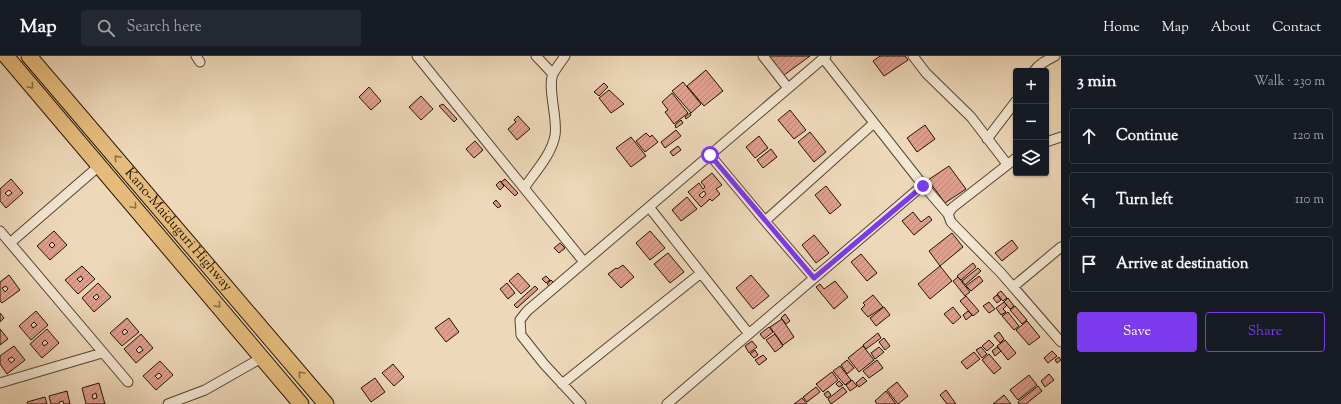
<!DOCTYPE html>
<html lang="en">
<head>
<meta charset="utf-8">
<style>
	body { margin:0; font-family:"Sorts Mill Goudy",serif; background:#242831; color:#f1f3f6 }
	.controls { position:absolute; right:12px; top:12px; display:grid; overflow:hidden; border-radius:4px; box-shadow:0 1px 3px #0004 }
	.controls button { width:36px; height:36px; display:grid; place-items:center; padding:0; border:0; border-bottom:1px solid #363941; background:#171b24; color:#f1f3f6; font:20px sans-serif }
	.stop { position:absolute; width:12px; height:12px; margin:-9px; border:3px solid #7c3aed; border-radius:50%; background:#fff }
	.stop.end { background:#7c3aed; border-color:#fff; box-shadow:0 1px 4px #0008 }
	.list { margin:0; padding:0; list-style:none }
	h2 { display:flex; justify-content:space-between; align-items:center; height:52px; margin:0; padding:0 16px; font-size:17px }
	h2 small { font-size:13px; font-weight:400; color:#9ea1a6 }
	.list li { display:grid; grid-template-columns:26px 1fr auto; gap:12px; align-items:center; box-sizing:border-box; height:56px; margin:0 8px 8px; padding:0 8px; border:1px solid #363941; border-radius:4px }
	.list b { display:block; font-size:15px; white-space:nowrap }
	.list em { font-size:13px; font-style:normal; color:#9ea1a6 }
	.actions { display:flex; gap:8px; padding:12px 16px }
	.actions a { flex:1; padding:9px 0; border:1px solid #7c3aed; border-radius:4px; text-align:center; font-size:14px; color:#7c3aed }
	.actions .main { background:#7c3aed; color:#fff }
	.icon { flex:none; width:22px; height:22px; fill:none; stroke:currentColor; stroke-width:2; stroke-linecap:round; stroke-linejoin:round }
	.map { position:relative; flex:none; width:1061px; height:348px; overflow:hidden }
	header { display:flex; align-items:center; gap:24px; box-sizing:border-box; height:56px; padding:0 20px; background:#171b24; border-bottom:1px solid #363941 }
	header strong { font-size:19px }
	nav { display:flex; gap:22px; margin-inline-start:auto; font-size:14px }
	.search { width:280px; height:36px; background:#242831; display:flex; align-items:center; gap:10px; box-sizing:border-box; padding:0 14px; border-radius:4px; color:#9ea1a6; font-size:15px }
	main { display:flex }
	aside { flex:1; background:#171b24 }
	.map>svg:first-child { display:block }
	.building { fill:url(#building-hatch); stroke:#211403; fill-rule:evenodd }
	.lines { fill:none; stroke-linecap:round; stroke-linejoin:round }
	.minor-casing { stroke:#544530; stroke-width:11 }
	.trunk-casing { stroke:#211403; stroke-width:17 }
	.minor { stroke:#f3e6d2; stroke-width:9 }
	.trunk { stroke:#e6bc7c; stroke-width:15 }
	.oneway { stroke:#8d7046 }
	.route { stroke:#7c3aed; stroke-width:5 }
	.labels { text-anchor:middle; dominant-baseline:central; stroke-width:3; stroke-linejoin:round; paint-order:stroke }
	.street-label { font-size:14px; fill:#211403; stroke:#f3e6d2 }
</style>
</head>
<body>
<header>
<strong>Map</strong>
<div class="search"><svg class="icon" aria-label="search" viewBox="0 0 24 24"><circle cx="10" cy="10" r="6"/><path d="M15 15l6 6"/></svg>Search here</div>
<nav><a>Home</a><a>Map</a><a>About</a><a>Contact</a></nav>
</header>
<main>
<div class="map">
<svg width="1061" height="348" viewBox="0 0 1061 348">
	<defs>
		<pattern id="building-hatch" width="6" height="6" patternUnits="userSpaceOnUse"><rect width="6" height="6" fill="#df9f8f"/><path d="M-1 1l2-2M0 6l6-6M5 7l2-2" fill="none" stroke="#bf887a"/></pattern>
	</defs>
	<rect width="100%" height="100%" fill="#edd8b9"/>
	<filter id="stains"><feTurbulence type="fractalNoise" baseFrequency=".005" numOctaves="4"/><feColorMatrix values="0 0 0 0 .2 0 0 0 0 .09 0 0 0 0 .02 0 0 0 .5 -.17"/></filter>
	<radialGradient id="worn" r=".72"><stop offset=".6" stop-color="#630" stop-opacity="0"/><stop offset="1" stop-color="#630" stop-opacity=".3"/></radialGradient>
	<!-- building -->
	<path class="building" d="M764 0H810L780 22Z
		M880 0H905L908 4 884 20 873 5Z
		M706 14 723 35 704 50 687 30Z
		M683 26 701 48 691 57 672 35Z
		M604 27 608 31 599 40 594 36Z
		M369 31 381 45 371 54 359 41Z
		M609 34 624 48 611 57 599 42Z
		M672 37 688 57 674 68 665 56 668 54 662 46Z
		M421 40 433 53 421 64 409 51Z
		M443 48 457 63 454 66 439 50Z
		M790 54 806 74 794 83 778 64Z
		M690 57 691 59 686 63 685 61Z
		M518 60 530 73 517 84 508 73 516 66 514 64Z
		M681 64 683 67 676 72 675 69Z
		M925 69 935 83 917 96 907 82Z
		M676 74 681 80 665 92 661 86Z
		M810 76 826 96 814 106 798 86Z
		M646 77 650 81 652 79 658 86 645 96 636 85Z
		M759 80 768 92 755 102 746 91Z
		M631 81 646 100 631 111 616 92Z
		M475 85 483 94 474 102 466 93Z
		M678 90 681 94 673 100 670 96Z
		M771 93 777 101 763 112 757 104Z
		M949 110 966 133 945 147 928 124Z
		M712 117 722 129 716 133 720 138 712 145 710 143 701 151 688 136 699 127 703 133 705 131 701 126ZM704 135 706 138 702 142 699 139Z
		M11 123 23 137 6 152 0 145V133ZM9 134 12 137 8 140 5 137Z
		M505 123 518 137 515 140 501 126Z
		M500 125 504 130 500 134 496 129Z
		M826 130 841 149 830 158 815 139Z
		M687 141 697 153 681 165 672 154Z
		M496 144 501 150 498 152 493 147Z
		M913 156 921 166 929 160 932 164 914 179 902 165Z
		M54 175 67 189 50 204 37 190ZM52 186 55 189 52 192 49 189Z
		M650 175 665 192 650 204 636 187Z
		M952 177 963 191 940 210 929 195Z
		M814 179 829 197 816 207 802 189Z
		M1012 184 1018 192 1002 205 995 197Z
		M560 187 565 192 559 197 554 192Z
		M668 197 684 216 670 227 654 208Z
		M861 198 877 217 867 225 851 206Z
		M973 207 976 211 961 224 957 220Z
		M623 209 634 221 621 232 608 218 616 212 617 213Z
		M82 210 95 223 78 238 65 224ZM81 220 83 223 80 226 77 223Z
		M940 210 952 225 930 243 918 228Z
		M978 212 981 215 965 229 962 225Z
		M518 217 530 230 521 238 509 225Z
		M9 219 20 234 2 247 0 245V226ZM6 230 8 233 5 236 2 232Z
		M751 219 769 240 753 253 736 232Z
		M546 220 550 224 546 227 542 223Z
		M979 220 983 225 971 235 966 230Z
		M958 221 970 236 965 240 953 225Z
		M551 224 553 226 549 230 547 228Z
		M835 225 848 241 834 253 816 231 820 228 824 233Z
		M98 227 111 241 94 256 82 242ZM97 238 99 241 96 244 93 241Z
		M507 227 515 237 508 243 500 233Z
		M535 230 538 233 517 252 514 249Z
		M1001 235 1007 242 1003 245 997 238Z
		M873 239 883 251 868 261 861 253 865 249 863 247Z
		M997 239 1001 244 997 247 993 242Z
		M966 240 979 255 973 260 960 245Z
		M1008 242 1014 250 1010 253 1004 246Z
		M989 246 995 253 989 257 983 250Z
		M1004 246 1007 249 1003 253 1006 256 1001 259 996 252Z
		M1015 250 1027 264 1022 268 1010 254Z
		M884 251 890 259 876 270 870 262Z
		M953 251 961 261 953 268 944 258Z
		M36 255 48 269 31 284 19 270ZM34 266 37 269 33 272 31 269Z
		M968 255 972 259 966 264 963 259Z
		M1008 256 1019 270 1014 274 1002 260Z
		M0 257 4 262 0 266Z
		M785 258 790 265 786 268 781 262Z
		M127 262 139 276 122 290 110 277ZM125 273 128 276 124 279 122 276Z
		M449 262 459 276 446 286 435 272Z
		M782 263 794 281 783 289 770 271Z
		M1027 265 1040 281 1029 289 1016 274Z
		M769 271 773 276 764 283 760 278Z
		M0 273 8 283 0 289Z
		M47 273 59 287 42 302 30 288ZM45 284 48 287 44 290 42 287Z
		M999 276 1004 283 1000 287 994 280Z
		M878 277 881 282 866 293 863 289Z
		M141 278 153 292 136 307 124 293ZM140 290 143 294 139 297 136 294Z
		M775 278 783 290 775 296 766 284Z
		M884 282 890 290 885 294 879 286Z
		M989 284 994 289 987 295 982 290Z
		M1005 284 1016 297 1008 304 997 290Z
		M752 285 757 291 749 297 745 290Z
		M14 290 25 304 7 318 0 308V300ZM12 301 15 304 11 307 8 303Z
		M863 290 874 304 859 316 848 302Z
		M879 291 884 296 875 303 871 297Z
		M981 291 987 298 982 302 976 294Z
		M997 291 1001 295 995 300 992 295Z
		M755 294 758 299 754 302 750 298Z
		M1052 295 1057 300 1048 307 1044 302Z
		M974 296 980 303 967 313 961 306Z
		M989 298 1001 312 994 318 982 304Z
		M763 299 767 303 759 309 755 304Z
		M1059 301 1061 304 1057 307 1055 304Z
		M847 304 854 312 847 318 841 309Z
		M877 304 883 312 869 322 863 315Z
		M160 305 173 319 156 334 143 320ZM159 317 162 320 158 323 155 320Z
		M393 308 404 321 394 330 382 317Z
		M840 310 851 324 845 329 833 315Z
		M832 316 838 324 823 336 816 328Z
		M1049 318 1054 324 1045 331 1041 325Z
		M1029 319 1037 329 1018 344 1010 334Z
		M863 321 867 325 859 331 856 327Z
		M375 322 385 336 371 346 361 332Z
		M852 324 857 330 850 335 846 329Z
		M839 325 843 329 839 331 836 328Z
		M897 326 908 340 898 348 887 334Z
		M99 327 105 348H86L82 332ZM96 337 97 342 93 343 92 339Z
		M1038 330 1042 335 1026 348H1019L1018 346Z
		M816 331 820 336 807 346 803 341Z
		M843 331 847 336 831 348 828 343Z
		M946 334 956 348H947L940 339Z
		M67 335 70 348H64L63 345 59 346V348H51L49 340Z
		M828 335 831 339 827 342 824 338Z
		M886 335 896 348H877L875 345Z
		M1004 339 1011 348H993Z
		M45 341 47 348H28L27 346Z
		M802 342 807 348H794Z"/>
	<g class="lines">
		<!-- minor casing -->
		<g class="minor-casing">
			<path id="minor" d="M196 0 200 6
				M417 0 584 206
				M536 0 553 18
				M763 0 788 32
				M913 0 926 17 971 61 1007 108
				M823 2 923 129 948 158
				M1034 15C1039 8 1047 4 1055 0
				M987 83 1016 45
				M1046 86 1061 81
				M710 99 765 165
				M1016 102 952 152 948 158 951 166 1001 217 1061 286
				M524 132C535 116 552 98 555 79 558 63 547 31 553 18 556 12 561 6 565 0
				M649 151 749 278
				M0 175 128 326
				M10 187 99 110
				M814 222 765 165 874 67
				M1013 231 1061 191
				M0 327 102 297
				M562 328 701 217
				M168 348 205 334 263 301
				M581 348 544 308 521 279 520 264 527 255 826 0
				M667 348 923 129"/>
		</g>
		<!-- trunk casing -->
		<g class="trunk-casing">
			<g id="trunk">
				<path d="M6 0 301 348"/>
				<path id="s1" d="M29 0 326 348"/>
			</g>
		</g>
		<!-- minor -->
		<use href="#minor" class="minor"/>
		<!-- trunk -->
		<use href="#trunk" class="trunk"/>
	</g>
	<!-- one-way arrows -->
	<defs><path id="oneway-chevron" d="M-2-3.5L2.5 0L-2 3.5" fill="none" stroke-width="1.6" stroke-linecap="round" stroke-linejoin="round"/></defs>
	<g class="oneway">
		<use href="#oneway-chevron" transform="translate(31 30) rotate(50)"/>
		<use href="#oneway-chevron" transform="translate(117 102) rotate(-131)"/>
		<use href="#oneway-chevron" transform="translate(134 150) rotate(50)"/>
		<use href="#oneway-chevron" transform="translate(218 249) rotate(50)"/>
		<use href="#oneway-chevron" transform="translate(301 318) rotate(-130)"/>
	</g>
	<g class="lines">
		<!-- route -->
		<path class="route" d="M710 99 814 222 923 130"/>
	</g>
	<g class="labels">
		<!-- street labels -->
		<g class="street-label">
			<text stroke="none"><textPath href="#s1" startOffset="229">Kano-Maiduguri Highway</textPath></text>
		</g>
	</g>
	<rect width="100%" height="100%" filter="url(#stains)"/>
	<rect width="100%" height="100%" fill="url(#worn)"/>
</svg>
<div class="controls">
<button>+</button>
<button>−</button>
<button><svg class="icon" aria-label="layers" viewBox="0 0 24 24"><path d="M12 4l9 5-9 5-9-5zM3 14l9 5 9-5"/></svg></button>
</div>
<div class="stop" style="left:710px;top:99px"></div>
<div class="stop end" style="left:923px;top:130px"></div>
</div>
<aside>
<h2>3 min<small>Walk · 230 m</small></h2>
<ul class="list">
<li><svg class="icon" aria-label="ahead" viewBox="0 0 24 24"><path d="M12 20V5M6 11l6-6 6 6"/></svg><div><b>Continue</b></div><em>120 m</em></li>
<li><svg class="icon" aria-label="left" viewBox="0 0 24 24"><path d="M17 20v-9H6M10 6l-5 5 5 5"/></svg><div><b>Turn left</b></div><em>110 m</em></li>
<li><svg class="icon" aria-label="arrive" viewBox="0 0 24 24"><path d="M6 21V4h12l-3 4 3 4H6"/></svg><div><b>Arrive at destination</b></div></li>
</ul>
<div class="actions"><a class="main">Save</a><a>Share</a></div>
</aside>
</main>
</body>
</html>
